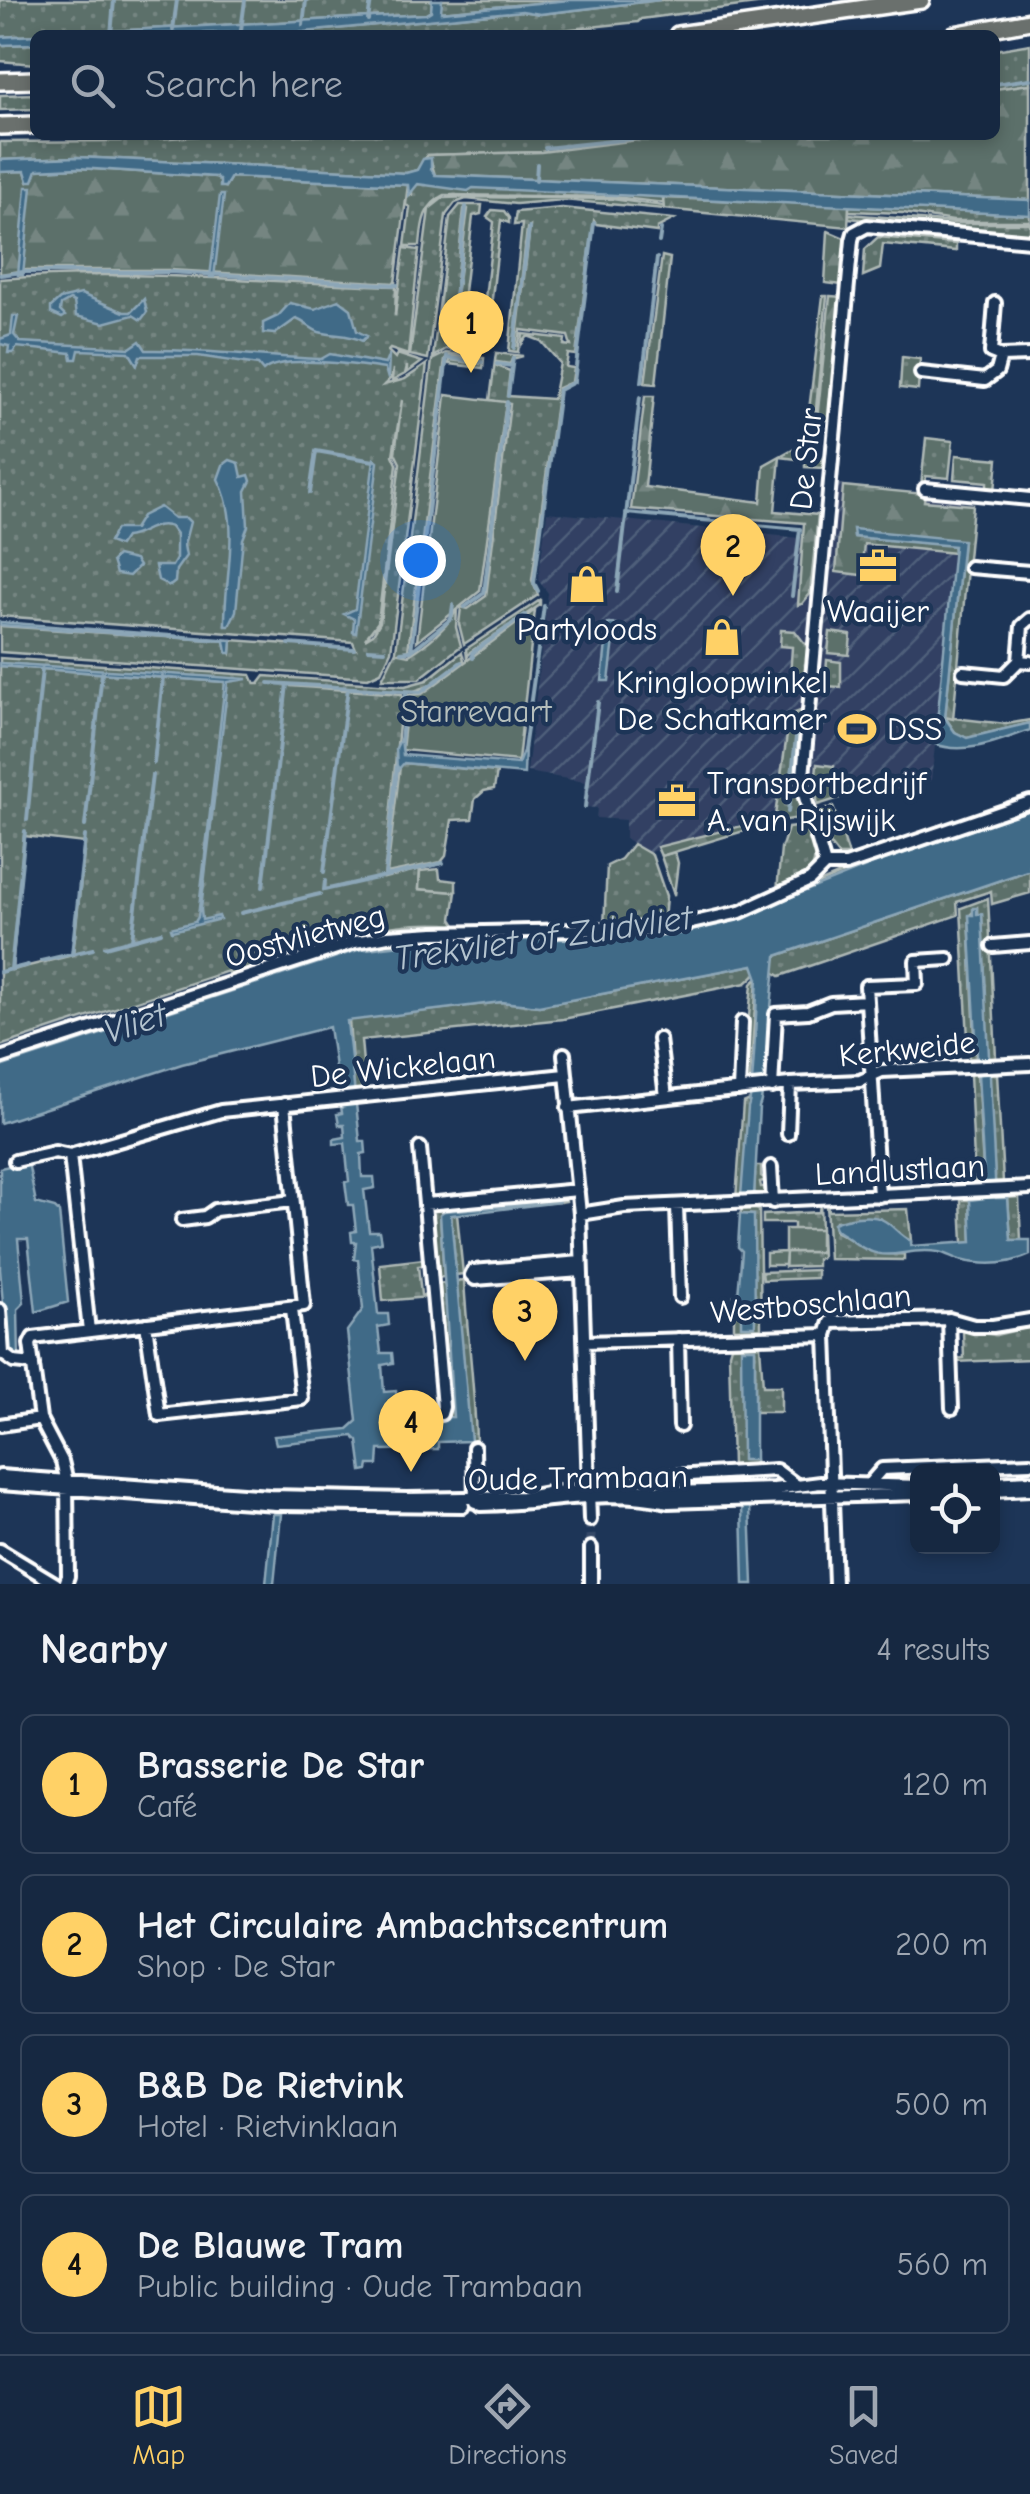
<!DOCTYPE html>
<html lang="en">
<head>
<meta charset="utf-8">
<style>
	body { margin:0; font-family:"Comic Neue",sans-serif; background:#23344c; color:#f1f3f6 }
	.controls { position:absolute; right:30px; bottom:30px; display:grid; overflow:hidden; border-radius:15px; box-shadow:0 5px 15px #0003 }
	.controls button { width:90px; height:90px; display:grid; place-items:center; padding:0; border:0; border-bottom:2px solid #35445a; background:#162841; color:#f1f3f6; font:50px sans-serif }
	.you { position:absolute; left:420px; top:560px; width:35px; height:35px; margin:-25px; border:8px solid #fff; border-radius:50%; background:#1a73e8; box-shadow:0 0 0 15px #1a73e833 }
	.badge { display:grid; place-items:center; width:65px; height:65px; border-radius:50%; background:#ffd166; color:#111; font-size:32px; font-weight:700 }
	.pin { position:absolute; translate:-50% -82px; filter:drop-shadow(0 2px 5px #0008) }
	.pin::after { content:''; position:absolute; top:52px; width:35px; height:30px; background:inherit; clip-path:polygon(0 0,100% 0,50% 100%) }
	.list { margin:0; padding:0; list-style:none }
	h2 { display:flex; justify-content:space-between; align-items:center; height:130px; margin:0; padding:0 40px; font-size:42px }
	h2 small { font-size:32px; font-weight:400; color:#9ea6b1 }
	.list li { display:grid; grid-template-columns:65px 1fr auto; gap:30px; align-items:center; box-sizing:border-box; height:140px; margin:0 20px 20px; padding:0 20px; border:2px solid #35445a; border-radius:15px }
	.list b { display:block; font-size:38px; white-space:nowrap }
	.list p { margin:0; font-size:32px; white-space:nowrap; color:#9ea6b1 }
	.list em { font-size:32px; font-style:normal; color:#9ea6b1 }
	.icon { flex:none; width:55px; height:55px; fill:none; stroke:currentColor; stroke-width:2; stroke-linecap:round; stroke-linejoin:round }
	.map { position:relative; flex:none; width:1030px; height:1584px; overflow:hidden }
	.search { position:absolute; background:#162841; box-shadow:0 5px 15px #0003; left:30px; right:30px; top:30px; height:110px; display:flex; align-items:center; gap:25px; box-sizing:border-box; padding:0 35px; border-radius:15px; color:#9ea6b1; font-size:38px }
	.sheet { height:770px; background:#162841 }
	nav { display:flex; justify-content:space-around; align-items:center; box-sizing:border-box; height:140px; border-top:2px solid #35445a; background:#162841; font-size:28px; color:#9ea6b1 }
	nav a { display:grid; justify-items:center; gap:5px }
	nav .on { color:#ffd166 }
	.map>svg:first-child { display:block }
	.industrial { fill:url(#industrial-furrows) }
	.grass { fill:url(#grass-dots); stroke:#aeb8b5; stroke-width:2.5; fill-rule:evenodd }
	.forest { fill:url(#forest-firs); stroke:#aeb8b5; stroke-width:2.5 }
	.garden { fill:#5c706b; stroke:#aeb8b5; stroke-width:2.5 }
	.water { fill:#406a87; stroke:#8ca6b7; stroke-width:2.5 }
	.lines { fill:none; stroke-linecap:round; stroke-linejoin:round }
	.stream { stroke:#8ca6b7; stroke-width:4 }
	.minor-tunnel { stroke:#344968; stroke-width:10; stroke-dasharray:10 5; stroke-linecap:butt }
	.minor-casing { stroke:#fff; stroke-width:18 }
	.highway-casing { stroke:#fff; stroke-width:22 }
	.minor { stroke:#1d3557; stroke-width:10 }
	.highway { stroke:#6b706d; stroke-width:15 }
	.labels { text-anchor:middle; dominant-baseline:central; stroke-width:9; stroke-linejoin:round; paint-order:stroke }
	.street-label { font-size:32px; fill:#fff; stroke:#1d3557 }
	.poi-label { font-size:32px; fill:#fff; stroke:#1d3557 }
	.park-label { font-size:32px; fill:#b6bfbc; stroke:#1d3557 }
	.water-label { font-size:35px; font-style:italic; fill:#b3c3cf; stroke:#1d3557 }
</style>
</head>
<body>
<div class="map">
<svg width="1030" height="1584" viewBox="0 0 1030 1584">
	<defs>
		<pattern id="industrial-furrows" width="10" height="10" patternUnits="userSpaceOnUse" patternTransform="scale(2.5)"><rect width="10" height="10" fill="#304163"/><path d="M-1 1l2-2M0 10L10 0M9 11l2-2" fill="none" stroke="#4f5e7a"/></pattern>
		<pattern id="grass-dots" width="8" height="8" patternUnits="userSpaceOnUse" patternTransform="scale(2.5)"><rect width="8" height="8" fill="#5c706b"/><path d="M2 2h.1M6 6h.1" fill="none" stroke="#748581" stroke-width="1.8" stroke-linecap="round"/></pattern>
		<pattern id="forest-firs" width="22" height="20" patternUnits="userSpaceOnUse" patternTransform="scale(2.5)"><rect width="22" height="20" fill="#5c706b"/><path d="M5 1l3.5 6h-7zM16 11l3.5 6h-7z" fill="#748581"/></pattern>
	</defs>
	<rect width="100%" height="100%" fill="#1d3557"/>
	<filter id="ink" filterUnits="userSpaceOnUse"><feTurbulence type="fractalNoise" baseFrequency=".01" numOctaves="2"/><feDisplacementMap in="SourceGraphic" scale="20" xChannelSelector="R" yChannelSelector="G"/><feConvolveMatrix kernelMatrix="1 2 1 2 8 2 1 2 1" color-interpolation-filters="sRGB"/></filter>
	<g filter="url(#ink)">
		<!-- industrial -->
		<path class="industrial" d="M825 482 963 500 931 781 888 792 884 782 831 780 771 815 647 853 625 838V820L596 818 597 808 583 807 585 782 527 772 548 593 538 580 547 512 820 540Z"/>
		<!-- grass -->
		<path class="grass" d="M0 0H432L431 11 426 14 0 37Z
			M442 0H570L440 12Z
			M660 0H787L641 19 638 22 513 35H232L304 32 522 11 541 14Z
			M35 44V64L0 61V45Z
			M1030 44V84L995 89V50Z
			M35 94V109L0 110V95Z
			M215 135H678L541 152 427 155 417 170 406 173 77 157 0 160V142L125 141Z
			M418 184 663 197 664 203 614 197 445 195C422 206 422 224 420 246H405L410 207 406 205 407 195H412V188Z
			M474 197 612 199 664 206V209L563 200 516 204 466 199 455 203 446 215 428 359 410 355 429 209 443 198Z
			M460 205H482L481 214 473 216 457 351 446 349 433 357 450 217ZM466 207 468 209 449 346 464 209Z
			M849 206 1030 215V221H953L903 213 849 211Z
			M562 208 674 219 657 228V232L596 224 594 221 576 355 568 354 566 367 574 368 572 382 558 388 532 580 538 595 464 644 459 624 461 607 468 609 486 596 510 404 490 400 496 353 523 356 512 359 510 364 497 362V366L510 371 507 396 553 399 560 363 541 341 528 336 522 344 523 334 565 339 564 345 571 346 568 336 521 330 518 352 509 351 522 224 514 225 516 212ZM530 227 516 346 514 347 527 229Z
			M492 210 504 211 509 218V223L501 220 488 333 496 334 488 341 478 339 474 332H481L494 222 487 217Z
			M849 214 955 223H1030V235L849 218Z
			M878 237 956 244V251L883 244 880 269 863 276 865 249Z
			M404 248 419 250 408 355 390 349 388 351 395 358 397 354 422 362 407 373V366L405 374 392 381 393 369 392 377 384 385 405 379 427 364 391 651 381 672 368 678 0 652V626L226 641 231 652 232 640 356 649 353 642 0 616V279C132 268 264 283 396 286L395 316ZM402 400 395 453 400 463 380 622 373 634 365 639 378 622 397 464 393 455Z
			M446 353 484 358 483 368 449 364 450 360 480 364V360L449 356 445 359 408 650 399 653 409 655C427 644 448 627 457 609L456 627 461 646 419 679H382L396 651 432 360Z
			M902 357 920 359 918 390 900 388Z
			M926 438 953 441 949 478 926 476 925 486H921Z
			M956 455 998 459 995 491 987 490V482L954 479Z
			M540 600V605L470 652 467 658 466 649Z
			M781 630 795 631 806 645 809 644 805 688 795 692 782 685H799L800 680 790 677 792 647 780 646Z
			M462 652 464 660 429 686 414 691 290 686 402 694 384 878 420 869 419 889 456 892 452 919 456 925C384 918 319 943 251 965L248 971 237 969 231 977 228 971 0 1046V666L225 682 0 663V658L251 675 255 684H259L265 676 405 686 427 680ZM24 836 85 843 73 955 12 970Z
			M827 660 841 662V687L825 686Z
			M803 710 797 773 805 817 774 822 790 715Z
			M945 717 1006 724 1030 720V723L967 738 955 732Z
			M403 763 497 772 494 789 484 791 475 799 472 819 452 820 446 856 441 862 387 873 400 766Z
			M833 807 849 855H838L831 846 819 811Z
			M804 826 808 827C821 871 816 871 777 891L781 849 788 828Z
			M633 844 652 855 666 896 664 922 604 926 607 866 621 859Z
			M915 849 757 912 692 931 624 938 435 941 358 950 0 1067V1063L361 946C470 926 582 948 691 928 769 914 837 867 915 849Z
			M675 852 678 863 674 895 661 856Z
			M1030 870V893L992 904 991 891 957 902 958 915 780 976 772 971 776 956Z
			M988 898 996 1058H988L982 915H977V908L969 916 976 1058H969L961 908Z
			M753 965 757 973 746 983 563 1019 361 1040 365 1085 361 1090H354L349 1020 501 1002 539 1006Z
			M757 978 750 1080 743 1081 752 984Z
			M989 1073H997L1003 1182H995Z
			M970 1074H977L984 1183H975Z
			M752 1099 742 1195 754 1196 755 1166H761V1176L767 1180 760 1182 761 1187H768V1196L736 1199 743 1103Z
			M565 1194 566 1201 560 1202 460 1210V1204Z
			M1019 1197 1021 1240H1011L1008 1198Z
			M961 1200H970L972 1243H963Z
			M820 1203 822 1257 817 1259V1266L785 1267 786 1252H820L821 1230 794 1229V1223H763V1215L819 1212Z
			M826 1203 829 1211 908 1209 911 1241 895 1233 881 1219 836 1221 835 1231C866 1246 864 1256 904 1254V1260L829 1259Z
			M457 1204V1210L440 1215 444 1277 436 1278 431 1211Z
			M755 1209 759 1210 761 1328 734 1329V1296L741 1298 753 1215 740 1214 742 1210Z
			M451 1214H457L463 1274 456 1275Z
			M425 1259V1265L418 1266 421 1295 428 1297 383 1301 380 1264Z
			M817 1270V1278L763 1280 762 1272Z
			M464 1280C467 1334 475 1388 476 1442L471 1441 456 1281Z
			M445 1283 453 1417 443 1418 437 1284Z
			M1030 1327V1359L955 1362V1359L964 1358 963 1331 996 1335Z
			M760 1345 763 1386H781V1412H755V1349L743 1460H755V1464L732 1465 729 1353 731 1346Z"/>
		<!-- forest -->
		<path class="forest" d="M1030 84V200L435 175 430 158H427V155L541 152 678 135H995V89Z
			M78 168 216 177 225 187 231 177 408 185 395 283 170 270H27L0 274V172L25 171 28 181 36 170Z
			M663 198 849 205 848 227 664 209Z
			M828 231 847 239 843 285 825 283Z
			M662 256 670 258 656 384 645 383Z
			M823 296H827L815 419 808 418Z
			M830 296 842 297 829 420 817 419Z
			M645 396H654L645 487 761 502 764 465 805 442 806 429 814 430C813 445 823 454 823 468L805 467V460L780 457 775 511 818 515 810 594 802 604 798 605 804 523 631 509Z
			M843 486 925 494 924 501 973 505 953 719 945 717 963 541 854 537 953 545 955 553 864 544 861 575 836 572Z
			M830 632 851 635 849 655 828 653Z
			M817 764 834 766 833 782 883 784 886 791 880 793 877 786 818 805 815 789Z
			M778 817 774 822 661 856 657 847Z"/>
		<!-- garden -->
		<path class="garden" d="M446 395 506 402 480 591 417 641Z
			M535 610 518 761 402 750 408 695 422 694Z
			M439 869 440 879 456 881V892L419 889 420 871Z
			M785 1229H820V1252H786L785 1265H766V1253L785 1252Z"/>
		<!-- water -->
		<path class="water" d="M432 0H442L441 12 570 0H660L540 14 522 11 304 32 35 35V44L0 45V37L426 14 431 11Z
			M77 157 406 173 417 170 423 159 431 158V169L435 175 1030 200V215L473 188 468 191 418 184 409 195 408 185 231 177 225 187H220V181L216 177 78 168 37 170 33 181H28L25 171 0 172V160Z
			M26 187H32L23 275H18Z
			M220 195H224L214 277H210Z
			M81 294 124 312H131L144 299 147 312 141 320 133 315 104 323 76 316 74 302 70 300 61 305 60 311 65 316 62 318 51 313V307L60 299Z
			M339 300 351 309 357 331 367 336 362 341C349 334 334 336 319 332 311 329 305 322 296 319L275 334 263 333V323L278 316 290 303 315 309Z
			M13 316H18L14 335 20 342 130 348 140 341 146 350C206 349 262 357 321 359L330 354 385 364 389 354 388 379 385 369C358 365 281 354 263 371L258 365 198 356H140L137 365 129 352 79 350 77 359H72L71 353 17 347 13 353H8L9 346 0 344V339L11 335Z
			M374 459 378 462 356 633 353 632 354 619 344 614 355 609Z
			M230 460 239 463 242 477 249 475 251 481 246 491 248 526 243 539 236 611 229 626H225C224 576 242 525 218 479L223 465Z
			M160 507 174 518H186L190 522 184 545 186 556 176 570 175 582 170 586 158 580 155 566H172L176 559V534L171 527C155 520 142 536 125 537L119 546 109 542 116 529H134L142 516Z
			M853 529 963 540 945 718 955 732 967 738 1030 723V730C1001 740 965 756 935 744L954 546 854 537Z
			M117 556 135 560 139 566 129 576 116 574 112 561Z
			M0 622 232 640 231 653H227L225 641 0 625Z
			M608 624H616L609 681H602Z
			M0 663 247 679 228 682 201 909 202 920 219 916 220 919 172 931 171 928 195 922 198 917 225 682 0 666Z
			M401 738 403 755 518 764 525 746 524 774 404 763 397 771 396 748Z
			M1030 810V870L776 956 765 1069C760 1082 765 1094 759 1107L754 1197 741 1196 748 1107C754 1096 756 1000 758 979L753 965 539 1006 501 1002 347 1021 360 1141H365L366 1153 361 1154 362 1177H374L375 1188 364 1190 369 1231H379L381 1242 371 1244 378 1314H388L389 1325 378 1327 381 1353H392L393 1363 382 1365 384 1392 396 1391 397 1402 386 1404 388 1418 453 1417 440 1214 444 1211 560 1202 451 1215 471 1441 438 1442V1449L379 1450 378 1465H369L368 1470 362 1471 358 1441 353 1436 276 1444 274 1436 348 1429 357 1421 347 1331 363 1309 358 1260 354 1259 356 1242H352L351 1232 356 1231 353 1205H348L345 1182 349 1181 345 1143 334 1144V1139L345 1137 344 1125H339L337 1114 342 1113 329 1027 182 1064 0 1123V1067L358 950 435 941 624 938 692 931 726 923 873 864Z
			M973 908H977V914H982L996 1198H1008L1011 1240H1030V1255C1008 1265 984 1266 960 1260 953 1258 945 1253 938 1252 899 1246 887 1269 848 1238 840 1231 836 1234 833 1223 845 1218 871 1213 883 1220 893 1225 899 1235 911 1241V1246L972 1242 970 1200 985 1198 969 915H973Z
			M28 1162 36 1203 55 1208 59 1212 68 1302 36 1312 28 1239H18L24 1303 18 1309 19 1359 10 1355 7 1349 0 1269V1168Z
			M740 1214 754 1215 755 1326H741V1298L738 1295 742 1251 738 1247Z
			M741 1348H755V1460H742Z
			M742 1506H750L753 1584H744Z
			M273 1514H281L274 1584H266Z"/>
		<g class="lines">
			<!-- stream -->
			<path class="stream" d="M368 20 371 0
				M303 25 306 0
				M173 30 177 0
				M241 30 245 0
				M111 35 114 0
				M995 84 1030 79
				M545 148 668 135
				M536 180 537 164
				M659 242 661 229
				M0 275 23 272H170L397 285
				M449 346 466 207
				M514 348 529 228
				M447 358 482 362
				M497 364 512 366
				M642 382 657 258
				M508 396 513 358
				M310 493 316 451 374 461
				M626 513 800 529 792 596
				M538 591 534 583 559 390 574 382 594 223
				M617 592 640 397
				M465 607 484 593 507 402
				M289 644 354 649
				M368 649 385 650
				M411 651 447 356
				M401 652 411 651 451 619 453 605
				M473 658 472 653 525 615
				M269 683 421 692 461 662
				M401 741 406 692
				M524 750 544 606
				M154 763 163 677
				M585 807 598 702
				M788 812 798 718
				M27 820 42 669
				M85 826 102 673
				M324 872 348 688
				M385 876 397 767
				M325 881 324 890 443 863
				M263 887 287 684
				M241 913 320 894
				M132 939 152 775
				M105 947 161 932
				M72 954 85 836
				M41 961 93 949
				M11 969 25 831
				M0 972 28 965"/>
			<!-- minor-tunnel -->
			<path class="minor-tunnel" d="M590 1520 591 1548"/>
			<!-- minor casing -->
			<g class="minor-casing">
				<path id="minor" d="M995 303 991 352 1001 356
					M921 373 985 380 997 371 1001 356 1030 355
					M925 489 1030 499
					M970 567 1030 572
					M1030 619 1022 626 1019 661 1030 662
					M963 672 1004 676 1019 661
					M825 865 802 787 852 240 854 233 867 226 1030 241
					M993 946 1030 943
					M867 1001 879 1196
					M659 1039 666 1097
					M564 1054 580 1214 590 1520
					M0 1058 355 942 388 936 434 933 668 928 740 912 810 880 825 865H846L1030 802
					M772 1087 776 1014 808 1012 831 1003 867 1001 866 986 917 984 916 961 948 959
					M739 1090 742 1022
					M568 1108 790 1084 860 1081 882 1071 1030 1064
					M788 1134 790 1084
					M420 1148 443 1407 441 1414
					M15 1161 55 1152 70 1155
					M771 1167 773 1202
					M426 1204 578 1190
					M677 1206 680 1297
					M580 1214 624 1207 1030 1188
					M182 1220 205 1217 215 1210 293 1201
					M581 1262 473 1271 471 1275 475 1279 581 1271
					M0 1310 3 1354 14 1362 33 1364
					M949 1319 952 1408
					M146 1324 159 1415 302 1399 292 1309
					M89 1331 70 1155 221 1111 565 1075
					M826 1335 835 1584
					M678 1339 680 1426
					M585 1342 826 1335 830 1322 949 1319 974 1326H993L1030 1320
					M0 1425 40 1419
					M474 1448 475 1502
					M0 1476 270 1496 407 1499 526 1497 552 1492 626 1488 673 1492 774 1489 820 1483 918 1486
					M992 1483 1030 1481
					M0 1484 276 1504 463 1506
					M868 1485 882 1469 1030 1463
					M627 1488 640 1478 776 1470 796 1485
					M992 1491 1030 1489
					M480 1505C542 1504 607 1488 668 1502L918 1494
					M591 1548V1584
					M0 1550 56 1584
					M65 1584 68 1576 67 1482 62 1461 40 1419 30 1344 33 1338 304 1305 284 1104"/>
			</g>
			<!-- highway casing -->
			<g class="highway-casing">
				<path id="highway" d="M678 35 921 0
					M954 35 1030 21
					M0 81 35 80
					M0 126 35 125"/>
			</g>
			<!-- minor -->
			<use href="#minor" class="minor"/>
			<!-- highway -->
			<use href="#highway" class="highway"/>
		</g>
	</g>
	<!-- icons -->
	<defs>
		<g id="office-bare" transform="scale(3)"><path d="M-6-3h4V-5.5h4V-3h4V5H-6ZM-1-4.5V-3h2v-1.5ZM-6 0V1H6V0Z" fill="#ffd166" stroke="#1d3557" stroke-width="2.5" paint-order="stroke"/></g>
		<g id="shop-bare" transform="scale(3)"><path d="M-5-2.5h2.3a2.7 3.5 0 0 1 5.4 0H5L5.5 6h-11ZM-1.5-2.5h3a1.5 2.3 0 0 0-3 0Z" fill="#ffd166" stroke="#1d3557" stroke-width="2.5" paint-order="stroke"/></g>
		<g id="stadium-bare" transform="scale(3)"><path d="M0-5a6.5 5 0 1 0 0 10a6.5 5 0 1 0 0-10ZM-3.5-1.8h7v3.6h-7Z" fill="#ffd166" stroke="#1d3557" stroke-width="2.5" paint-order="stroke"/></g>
	</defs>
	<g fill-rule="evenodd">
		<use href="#office-bare" x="878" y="566"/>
		<use href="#shop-bare" x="587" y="584"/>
		<use href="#shop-bare" x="722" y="637"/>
		<use href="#stadium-bare" x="857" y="729"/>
		<use href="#office-bare" x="677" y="801"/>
	</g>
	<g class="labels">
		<!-- street labels -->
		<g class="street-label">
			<text transform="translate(806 459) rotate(-84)">De Star</text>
			<text transform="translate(305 936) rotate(-15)">Oostvlietweg</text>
			<text transform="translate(907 1049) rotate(-6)">Kerkweide</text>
			<text transform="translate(403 1067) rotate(-6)">De Wickelaan</text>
			<text transform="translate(900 1170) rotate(-3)">Landlustlaan</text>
			<text transform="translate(811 1304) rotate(-5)">Westboschlaan</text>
			<text transform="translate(578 1478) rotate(-1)">Oude Trambaan</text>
		</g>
		<!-- poi labels -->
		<g class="poi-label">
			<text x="878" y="611">Waaijer</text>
			<text x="587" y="629">Partyloods</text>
			<text x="722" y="682">Kringloopwinkel<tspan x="722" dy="37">De Schatkamer</tspan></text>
			<text x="887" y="729" text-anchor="start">DSS</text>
			<text x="707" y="783" text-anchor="start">Transportbedrijf<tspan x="707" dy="37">A. van Rijswijk</tspan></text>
		</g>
		<!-- park labels -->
		<g class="park-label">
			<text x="476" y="711">Starrevaart</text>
		</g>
		<!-- water labels -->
		<g class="water-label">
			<text transform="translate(543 938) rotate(-8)">Trekvliet of Zuidvliet</text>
			<text transform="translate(135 1023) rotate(-18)">Vliet</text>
		</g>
	</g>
</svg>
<div class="controls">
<button><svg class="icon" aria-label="locate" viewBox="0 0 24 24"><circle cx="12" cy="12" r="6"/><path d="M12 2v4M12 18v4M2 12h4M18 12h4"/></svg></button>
</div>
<div class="you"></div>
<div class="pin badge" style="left:471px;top:373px">1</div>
<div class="pin badge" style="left:733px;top:596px">2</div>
<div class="pin badge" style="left:525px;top:1361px">3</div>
<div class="pin badge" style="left:411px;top:1472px">4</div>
<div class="search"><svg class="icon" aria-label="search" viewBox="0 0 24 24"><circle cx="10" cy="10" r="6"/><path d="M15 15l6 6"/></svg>Search here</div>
</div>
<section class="sheet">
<h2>Nearby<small>4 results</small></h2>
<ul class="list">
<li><span class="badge">1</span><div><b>Brasserie De Star</b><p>Café</p></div><em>120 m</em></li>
<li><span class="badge">2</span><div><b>Het Circulaire Ambachtscentrum</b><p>Shop · De Star</p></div><em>200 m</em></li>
<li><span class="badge">3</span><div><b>B&amp;B De Rietvink</b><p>Hotel · Rietvinklaan</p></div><em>500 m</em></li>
<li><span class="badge">4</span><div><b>De Blauwe Tram</b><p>Public building · Oude Trambaan</p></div><em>560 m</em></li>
</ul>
</section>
<nav>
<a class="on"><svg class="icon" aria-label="map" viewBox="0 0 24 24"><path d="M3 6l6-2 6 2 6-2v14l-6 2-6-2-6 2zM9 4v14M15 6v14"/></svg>Map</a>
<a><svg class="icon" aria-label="directions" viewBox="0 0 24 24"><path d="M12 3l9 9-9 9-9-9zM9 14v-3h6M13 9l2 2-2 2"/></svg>Directions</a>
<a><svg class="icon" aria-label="saved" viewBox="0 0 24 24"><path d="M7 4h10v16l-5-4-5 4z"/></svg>Saved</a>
</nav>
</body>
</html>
